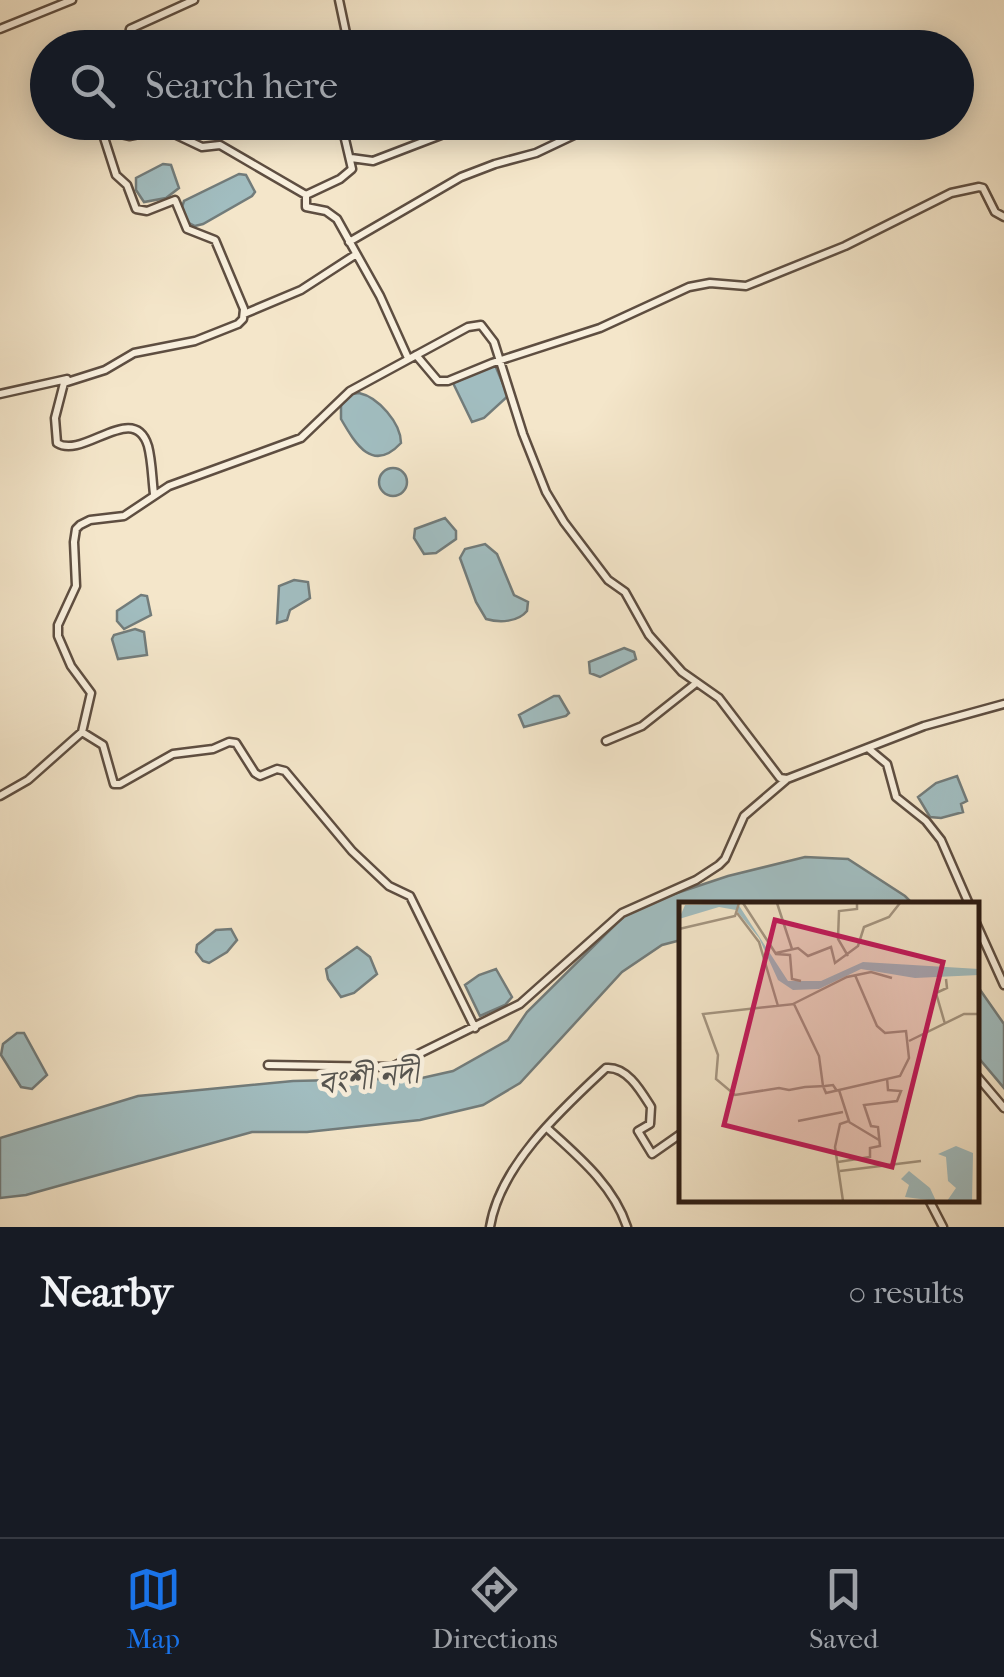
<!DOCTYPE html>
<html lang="en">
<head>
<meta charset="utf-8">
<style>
	body { margin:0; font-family:"IM FELL French Canon","Noto Serif Bengali",serif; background:#20242c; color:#f1f3f6 }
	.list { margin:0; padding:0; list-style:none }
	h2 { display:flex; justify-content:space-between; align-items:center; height:130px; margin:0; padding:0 40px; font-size:42px }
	h2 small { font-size:32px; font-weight:400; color:#9ea1a6 }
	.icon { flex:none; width:55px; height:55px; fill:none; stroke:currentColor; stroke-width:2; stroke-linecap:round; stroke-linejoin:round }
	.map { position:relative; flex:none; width:1004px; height:1227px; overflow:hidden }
	.search { position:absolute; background:#171b24; box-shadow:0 5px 25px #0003; left:30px; right:30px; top:30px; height:110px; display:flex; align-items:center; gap:25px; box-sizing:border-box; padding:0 35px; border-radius:55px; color:#9ea1a6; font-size:38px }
	.sheet { height:310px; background:#171b24 }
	nav { display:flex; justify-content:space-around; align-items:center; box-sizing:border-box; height:140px; border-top:2px solid #363941; background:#171b24; font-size:28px; color:#9ea1a6 }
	nav a { display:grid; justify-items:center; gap:5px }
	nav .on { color:#1a73e8 }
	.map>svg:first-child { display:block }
	.water { fill:#a1bdc0; stroke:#727c7b; stroke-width:2.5 }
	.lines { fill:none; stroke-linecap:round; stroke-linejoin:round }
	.minor-casing { stroke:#5e4e41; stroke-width:11 }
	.minor { stroke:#f8efdd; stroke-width:6 }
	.labels { text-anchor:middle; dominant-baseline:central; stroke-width:9; stroke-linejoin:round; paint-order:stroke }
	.water-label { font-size:32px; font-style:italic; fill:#555450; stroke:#f8efdd }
	.inset-road { fill:none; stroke:#a49581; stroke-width:2.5 }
	.view { fill:#c2185b; fill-opacity:0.15; stroke:#c2185b; stroke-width:5 }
	.inset-edge { fill:none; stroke:#2c1b13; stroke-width:5 }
</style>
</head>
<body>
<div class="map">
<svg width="1004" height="1227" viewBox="0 0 1004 1227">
	<rect width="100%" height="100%" fill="#f4e6ca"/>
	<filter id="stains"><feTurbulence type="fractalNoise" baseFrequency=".002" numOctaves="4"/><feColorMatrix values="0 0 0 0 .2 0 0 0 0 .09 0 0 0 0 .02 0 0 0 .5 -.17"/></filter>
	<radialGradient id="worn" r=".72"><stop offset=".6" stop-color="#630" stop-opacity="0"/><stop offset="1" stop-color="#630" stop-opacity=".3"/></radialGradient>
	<!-- water -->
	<path class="water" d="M163 164 171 165 179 188 166 198 144 202 136 190V178Z
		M239 174 246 175 255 192 252 196 203 224 195 226 187 222 182 207 184 201Z
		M495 365 508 396 484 418 472 422 453 383Z
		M359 393C378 397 401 423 401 443 373 473 356 445 341 419V404L352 394Z
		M379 482a14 14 0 1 1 28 0a14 14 0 1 1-28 0Z
		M445 518 456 531V539L436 553 424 554 414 538 415 529Z
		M485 544 497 554 514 595 528 602 527 611C518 622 500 623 486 619L476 602 460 558 465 549Z
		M294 580 308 582 310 598 290 610 287 620 277 623 279 586Z
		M141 595 147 596 151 615 124 629 117 621V611Z
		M135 629 144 632 147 655 118 659 112 639 114 635Z
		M624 648 634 652 636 659 600 677 590 673 589 662Z
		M554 696H559L569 713 566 716 524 727 519 715Z
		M957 776 967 801 961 804 963 812 941 818 930 817 918 797 936 783Z
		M805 857 848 859 905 896 913 904H682L681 940 662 945 622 972 520 1083 483 1105 420 1120 307 1132H252L26 1195 0 1198V1138L138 1096 293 1081 422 1078 453 1071 508 1040 527 1012 624 916 662 898 728 876Z
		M231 929 237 940 227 952 209 963 203 961 196 952 197 945 216 930Z
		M357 947 370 957 377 974 354 993 341 997 328 979 326 969Z
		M496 969 512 997 505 1005 480 1016 465 985 479 975Z
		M976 984 1004 1024V1088L977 1056Z
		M17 1033H24L47 1075 32 1089 21 1087 1 1055 3 1044Z"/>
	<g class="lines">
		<!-- minor casing -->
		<g class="minor-casing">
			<path id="minor" d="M0 29 72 0
				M135 48 129 35 130 29 194 0
				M336 48 346 33 339 0
				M99 122 116 175 127 185 136 209 147 211 175 200 187 229 215 240 244 309 243 319 238 324 195 341 134 353 105 370 64 383 55 418 57 443C83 460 134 400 148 446 152 461 152 478 154 494
				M341 122 352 169 340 179 306 195V207L326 211 337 219 380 296 408 358
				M102 130 129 136 164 129 202 147 220 145 306 195
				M351 158 373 161 454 130
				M349 242 461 177 495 164 536 153 595 125
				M244 314 301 290 355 255
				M416 355 438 381H448L492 363 600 328 689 287 710 283 746 286 845 246 951 193 979 187 983 188 995 212 1004 217
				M0 394 67 379
				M606 741 642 726 695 684
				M869 749 887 764 896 797 926 821 941 840 969 904
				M0 796 28 780 82 732
				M976 923 1004 985
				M475 1028 410 896 389 886 352 851 285 771 277 769 260 776 255 773 236 743 229 742 213 749 173 754 120 784H114L103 745 82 732 91 693 71 666 58 636V625L76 586 74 542 76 529 80 525 90 520 124 516 169 486 301 438 350 391 468 327 481 325 494 342 523 434 546 492 564 522 608 580 625 592 649 635 682 672 719 698 780 778 787 779 924 726 1004 704
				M268 1065 392 1067 520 1004 622 913 696 880 719 865 725 859 744 816 786 780
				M976 1075 1004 1108
				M547 1128C578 1156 614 1186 627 1227
				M929 1200 943 1227
				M490 1227C500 1165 562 1109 606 1068 627 1066 641 1091 651 1107L650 1124 638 1131 652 1154 682 1133"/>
		</g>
		<!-- minor -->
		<use href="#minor" class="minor"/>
	</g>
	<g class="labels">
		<!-- water labels -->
		<g class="water-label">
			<text transform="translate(368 1078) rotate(-7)">বংশী নদী</text>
		</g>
	</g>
	<!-- overview -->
	<g transform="translate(679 902)">
		<rect width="300" height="300" fill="#f4e6ca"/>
		<path d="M59 2 109 79H142L184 60 300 67V73L236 76 182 67 140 87 114 88 99 78 80 36 57 8 40 5 0 17 6 3ZM277 244 294 251 293 299H268L277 286 269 279 267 255 259 252ZM230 269 251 286 257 299 226 295 230 283 222 277Z" fill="#a1bdc0"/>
		<path class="inset-road" d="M64 1 97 52 111 53 113 77 122 79M98 1 113 47M58 11 80 40 99 104M0 27 56 14 60 1M97 51 119 46 129 54 152 45 156 61 179 44 185 25 210 15 221 1M169 54 159 37 160 9 178 7V1M114 102 168 75 192 70 213 76M266 122 257 91 268 86 267 77M230 139 285 112H300M144 184 140 154 115 102 24 112 39 153 37 177 56 193 100 186 110 188 126 185 146 184 154 183 158 189M144 184 147 191 221 174 230 156 227 129 206 131 198 124 176 73M160 188 170 219 161 222 156 245 164 299M119 219 164 210M170 220 200 238M159 260 191 255V246L201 244 199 225 192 224 185 203 218 199 222 189 209 188 208 176M161 269 242 259"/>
		<path class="view" d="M96 18 264 60 213 265 45 223Z"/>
		<rect width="300" height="300" class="inset-edge"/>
	</g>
	<rect width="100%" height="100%" filter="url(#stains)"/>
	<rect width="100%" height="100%" fill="url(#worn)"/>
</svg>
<div class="search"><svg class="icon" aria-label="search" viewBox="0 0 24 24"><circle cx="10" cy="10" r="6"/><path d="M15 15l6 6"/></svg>Search here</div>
</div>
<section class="sheet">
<h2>Nearby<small>0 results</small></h2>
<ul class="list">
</ul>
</section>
<nav>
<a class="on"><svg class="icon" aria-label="map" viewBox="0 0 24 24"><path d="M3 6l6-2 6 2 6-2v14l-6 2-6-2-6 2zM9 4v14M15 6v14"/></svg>Map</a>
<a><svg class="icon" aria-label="directions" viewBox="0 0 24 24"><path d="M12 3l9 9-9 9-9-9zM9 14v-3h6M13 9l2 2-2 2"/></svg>Directions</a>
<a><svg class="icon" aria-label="saved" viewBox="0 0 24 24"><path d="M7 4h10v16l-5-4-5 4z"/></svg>Saved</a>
</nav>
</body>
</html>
